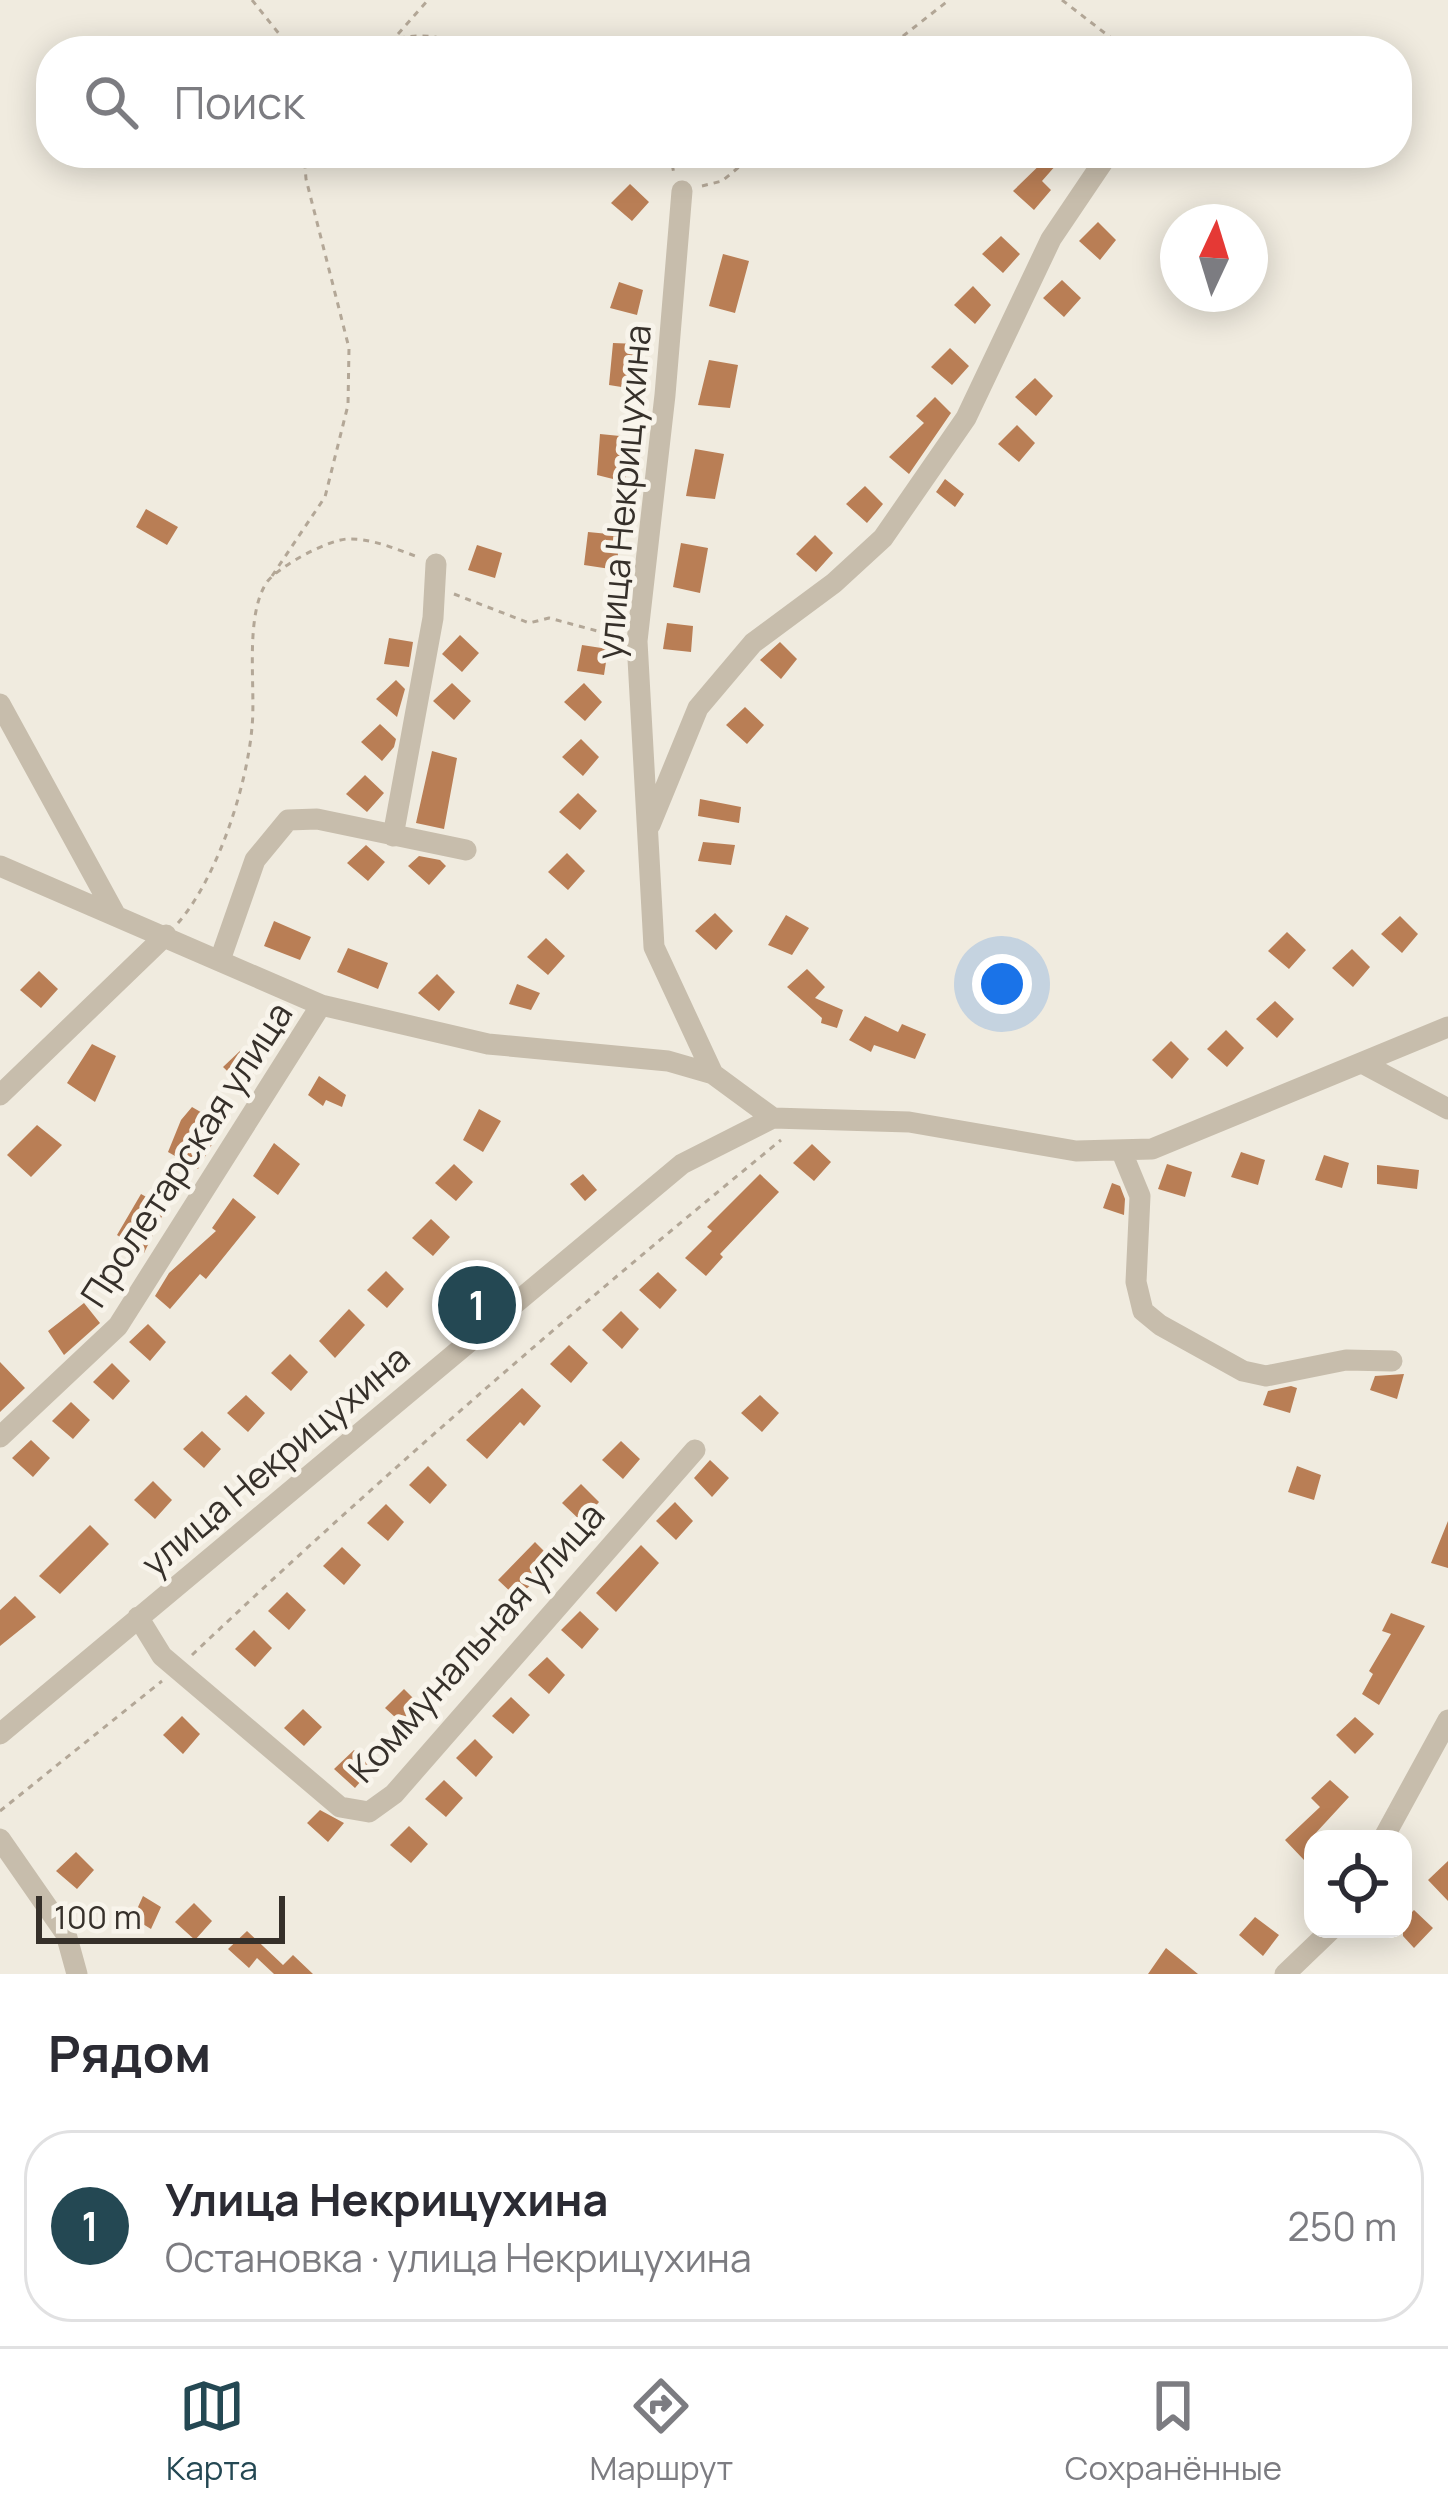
<!DOCTYPE html>
<html lang="ru">
<head>
<meta charset="utf-8">
<style>
	body { margin:0; font-family:Manrope,sans-serif; background:#f2f2f3; color:#2b2b33 }
	.controls { position:absolute; right:36px; bottom:36px; display:grid; overflow:hidden; border-radius:24px; box-shadow:0 6px 30px #0003 }
	.controls button { width:108px; height:108px; display:grid; place-items:center; padding:0; border:0; border-bottom:3px solid #e1e1e2; background:#fff; color:#2b2b33; font:60px sans-serif }
	.compass { position:absolute; left:1160px; top:204px; width:108px; height:108px; border-radius:50%; background:#fff; box-shadow:0 6px 30px #0003; rotate:4deg }
	.scale { position:absolute; left:36px; bottom:30px; width:249px; box-sizing:border-box; padding-left:12px; border:6px solid #36302a; border-top:0; font-size:33px; line-height:42px; white-space:nowrap; color:#36302a; -webkit-text-stroke:9px #f8f4eb; paint-order:stroke }
	.you { position:absolute; left:1002px; top:984px; width:42px; height:42px; margin:-30px; border:9px solid #fff; border-radius:50%; background:#1a73e8; box-shadow:0 0 0 18px #1a73e833 }
	.badge { display:grid; place-items:center; width:78px; height:78px; border-radius:50%; background:#244853; color:#fff; font-size:39px; font-weight:700 }
	.pin { position:absolute; translate:-50% -50%; border:6px solid #fff; box-shadow:0 3px 12px #0006 }
	.list { margin:0; padding:0; list-style:none }
	h2 { display:flex; justify-content:space-between; align-items:center; height:156px; margin:0; padding:0 48px; font-size:51px }
	h2 small { font-size:39px; font-weight:400; color:#7c7c81 }
	.list li { display:grid; grid-template-columns:78px 1fr auto; gap:36px; align-items:center; box-sizing:border-box; height:192px; margin:0 24px 24px; padding:0 24px; border:3px solid #e1e1e2; border-radius:48px }
	.list b { display:block; font-size:45px; white-space:nowrap }
	.list p { margin:0; font-size:39px; white-space:nowrap; color:#7c7c81 }
	.list em { font-size:39px; font-style:normal; color:#7c7c81 }
	.icon { flex:none; width:66px; height:66px; fill:none; stroke:currentColor; stroke-width:2; stroke-linecap:round; stroke-linejoin:round }
	.map { position:relative; flex:none; width:1448px; height:1974px; overflow:hidden }
	.search { position:absolute; background:#fff; box-shadow:0 6px 30px #0003; left:36px; right:36px; top:36px; height:132px; display:flex; align-items:center; gap:30px; box-sizing:border-box; padding:0 42px; border-radius:48px; color:#7c7c81; font-size:45px }
	.sheet { height:372px; background:#fff }
	nav { display:flex; justify-content:space-around; align-items:center; box-sizing:border-box; height:168px; border-top:3px solid #e1e1e2; background:#fff; font-size:33px; color:#7c7c81 }
	nav a { display:grid; justify-items:center; gap:6px }
	nav .on { color:#244853 }
	.map>svg:first-child { display:block }
	.building { fill:#b97e55 }
	.lines { fill:none; stroke-linecap:round; stroke-linejoin:round }
	.path { stroke:#b3a797; stroke-width:3; stroke-dasharray:6 6; stroke-linecap:butt }
	.minor { stroke:#c7bdac; stroke-width:21 }
	.labels { text-anchor:middle; dominant-baseline:central; stroke-width:10; stroke-linejoin:round; paint-order:stroke }
	.street-label { font-size:36px; fill:#36302a; stroke:#f8f4eb }
</style>
</head>
<body>
<div class="map">
<svg width="1448" height="1974" viewBox="0 0 1448 1974">
	<rect width="100%" height="100%" fill="#f0ebdf"/>
	<!-- building -->
	<path class="building" d="M1052 153 1064 156 1042 181 1051 190 1034 210 1013 191Z
		M630 184 649 202 632 221 611 203Z
		M1098 222 1116 240 1100 260 1079 241Z
		M1001 236 1020 254 1003 273 982 254Z
		M723 254 749 261 735 313 709 306Z
		M1062 280 1081 298 1064 317 1043 298Z
		M619 282 643 290 637 315 610 308Z
		M973 286 991 305 975 324 954 305Z
		M613 343 638 344 634 389 609 385Z
		M950 348 969 366 952 385 931 367Z
		M709 360 738 365 730 408 698 405Z
		M1035 378 1053 396 1036 416 1015 397Z
		M935 397 951 413 909 474 889 457 924 423 916 416Z
		M1017 425 1035 443 1019 462 998 444Z
		M600 434 630 437 625 482 597 475Z
		M695 449 724 454 715 499 686 496Z
		M945 479 964 494 955 507 936 492Z
		M865 486 883 504 867 523 846 504Z
		M146 509 178 527 167 545 136 527Z
		M588 532 619 535 617 570 584 565Z
		M815 535 833 553 816 572 796 554Z
		M681 543 708 548 700 593 673 587Z
		M477 545 502 553 495 578 468 570Z
		M667 623 693 626 691 652 663 649Z
		M460 635 479 653 462 672 442 654Z
		M389 638 413 642 409 667 384 664Z
		M780 642 797 659 781 679 760 660Z
		M582 645 608 649 604 675 577 671Z
		M396 680 405 689 397 717 376 699Z
		M452 683 471 701 454 720 433 701Z
		M584 683 602 702 585 721 564 702Z
		M745 707 764 725 747 744 726 725Z
		M380 724 396 739 394 747 382 761 361 742Z
		M581 739 599 757 583 776 562 757Z
		M432 751 457 758 444 829 416 823Z
		M365 775 384 793 367 812 346 794Z
		M578 793 597 811 580 830 559 812Z
		M700 799 741 807 739 823 698 816Z
		M703 842 735 845 731 865 698 861Z
		M366 845 385 862 368 881 347 863Z
		M567 853 585 871 568 890 548 872Z
		M419 856 440 860 446 866 429 885 408 866Z
		M715 913 733 931 716 950 695 931Z
		M786 915 809 928 792 955 768 945Z
		M1400 916 1418 934 1402 953 1381 934Z
		M274 921 311 937 300 960 264 946Z
		M1287 932 1306 950 1289 969 1268 951Z
		M546 938 565 956 548 975 527 957Z
		M348 948 388 963 378 989 337 972Z
		M1352 949 1370 967 1353 987 1332 968Z
		M807 969 825 987 815 998 843 1010 837 1028 821 1023 822 1018 787 987Z
		M39 971 58 989 41 1008 20 990Z
		M437 974 455 992 439 1011 418 993Z
		M517 984 540 993 531 1010 509 1004Z
		M1275 1001 1294 1019 1277 1038 1256 1019Z
		M865 1016 898 1032 902 1024 926 1034 915 1059 874 1045 871 1052 849 1040Z
		M1226 1030 1244 1048 1227 1067 1207 1049Z
		M1171 1041 1189 1059 1172 1079 1152 1060Z
		M92 1044 116 1056 95 1102 67 1083Z
		M242 1049 260 1067 243 1086 223 1067Z
		M319 1076 346 1095 342 1107 326 1100 323 1106 308 1095Z
		M192 1107 223 1125 198 1169 168 1152 181 1120Z
		M479 1109 501 1121 483 1152 463 1140Z
		M37 1125 62 1145 31 1177 7 1155Z
		M274 1143 300 1164 278 1195 253 1176Z
		M812 1144 831 1162 814 1181 793 1163Z
		M1241 1152 1265 1160 1258 1185 1231 1177Z
		M1324 1155 1349 1163 1342 1188 1315 1180Z
		M454 1164 473 1182 456 1201 435 1183Z
		M1167 1164 1192 1172 1185 1197 1158 1189Z
		M1377 1165 1419 1170 1417 1189 1377 1184Z
		M583 1174 597 1190 585 1201 570 1184Z
		M760 1174 779 1192 720 1254 723 1257 706 1276 685 1258 712 1231 707 1227Z
		M1112 1183 1120 1186 1125 1199 1124 1215 1103 1208Z
		M141 1194 166 1208 144 1253 117 1235Z
		M233 1198 256 1217 206 1279 200 1274 170 1309 155 1296 169 1273 216 1231 212 1228Z
		M431 1219 450 1237 433 1256 412 1238Z
		M386 1271 404 1289 387 1308 367 1290Z
		M658 1272 677 1290 660 1309 639 1290Z
		M84 1303 100 1323 64 1355 48 1331Z
		M349 1309 365 1325 335 1358 319 1341Z
		M621 1311 639 1329 622 1349 602 1330Z
		M148 1324 166 1342 150 1361 129 1342Z
		M569 1345 588 1363 571 1383 550 1364Z
		M290 1354 308 1372 291 1391 271 1373Z
		M0 1362 25 1388 0 1412Z
		M112 1363 130 1381 113 1400 93 1382Z
		M1404 1374 1397 1399 1370 1390 1375 1376Z
		M1291 1386 1297 1388 1290 1413 1263 1405 1268 1391Z
		M522 1388 541 1406 524 1426 520 1422 487 1459 466 1440Z
		M246 1395 265 1413 248 1432 227 1413Z
		M760 1395 779 1413 762 1432 741 1413Z
		M71 1402 90 1420 73 1439 52 1421Z
		M202 1431 221 1449 204 1468 183 1449Z
		M31 1440 50 1458 33 1477 12 1458Z
		M621 1441 640 1459 623 1479 602 1460Z
		M710 1460 729 1478 712 1497 694 1478Z
		M428 1466 447 1485 430 1504 409 1485Z
		M1297 1466 1321 1475 1314 1500 1288 1492Z
		M153 1481 172 1500 155 1519 134 1500Z
		M581 1484 599 1502 582 1522 562 1503Z
		M675 1502 693 1521 676 1540 656 1521Z
		M386 1504 404 1522 388 1541 367 1523Z
		M1448 1521V1568L1431 1563Z
		M90 1525 109 1544 60 1594 39 1576Z
		M535 1542 549 1556 536 1569 542 1574 517 1598 498 1580Z
		M641 1545 659 1563 616 1612 596 1593Z
		M342 1547 361 1565 344 1585 323 1566Z
		M287 1592 306 1610 289 1630 268 1611Z
		M15 1596 36 1617 0 1646V1610Z
		M580 1611 599 1629 582 1649 561 1630Z
		M1391 1613 1425 1626 1379 1705 1362 1694 1373 1674 1369 1671 1391 1634 1382 1631Z
		M254 1630 272 1648 255 1667 235 1649Z
		M547 1657 565 1675 549 1694 528 1675Z
		M404 1689 423 1708 406 1727 385 1708Z
		M511 1697 530 1715 513 1734 492 1716Z
		M303 1709 322 1727 304 1746 284 1728Z
		M182 1716 200 1734 183 1754 163 1735Z
		M1355 1717 1374 1734 1355 1754 1336 1735Z
		M475 1739 493 1757 476 1777 456 1758Z
		M354 1750 372 1768 355 1788 334 1769Z
		M444 1780 463 1798 446 1817 425 1799Z
		M1330 1780 1349 1797 1313 1836V1850L1304 1860 1285 1840 1320 1807 1311 1798Z
		M320 1810 344 1823 328 1842 307 1823Z
		M409 1826 428 1844 411 1863 390 1845Z
		M76 1852 94 1870 77 1889 56 1871Z
		M1448 1861V1901L1428 1880Z
		M143 1896 161 1907 151 1929 133 1918Z
		M194 1903 212 1921 195 1940 175 1922Z
		M1414 1910 1433 1928 1414 1948 1403 1936V1921Z
		M1255 1917 1279 1935 1263 1956 1239 1935Z
		M247 1931 283 1965 293 1955 313 1974H274L257 1958 249 1968 228 1949Z
		M1166 1948 1198 1974H1148Z"/>
	<g class="lines">
		<!-- path -->
		<path class="path" d="M252 0 280 35 286 51
			M1062 0 1128 51
			M398 34 428 0
			M365 51C409 29 438 33 482 51
			M884 51 949 0
			M670 153 674 174
			M702 186 722 181 756 153
			M272 576 325 497 348 405 349 348 306 179 304 153
			M454 594 529 623 549 618 616 636
			M178 923C217 878 247 787 252 727 256 688 244 616 267 582 279 566 328 540 347 539 371 538 396 549 418 557
			M192 1655C382 1475 579 1305 781 1140
			M0 1811 162 1681"/>
		<!-- minor -->
		<path class="minor" d="M682 191 665 395 637 641 654 947 713 1074
			M0 704 115 914
			M650 825 698 708 753 643 834 583 883 538 966 418 1051 239 1109 153
			M393 836 433 618 436 564
			M0 866 321 1005 488 1044 668 1061 713 1074 773 1118
			M220 960 255 860 288 820 317 819 466 850
			M1362 1063 1448 1109
			M0 1095 166 935
			M1121 1150 1140 1196 1136 1282 1143 1311 1160 1325 1243 1371 1266 1376 1346 1360 1392 1361
			M0 1437 118 1326 321 1005
			M138 1617 162 1656 340 1807 369 1812 394 1794 695 1450
			M0 1734 682 1164 773 1118 909 1122 1076 1151 1152 1149 1448 1027
			M0 1839 66 1934 77 1974
			M1383 1839 1448 1720
			M1285 1974 1332 1929"/>
	</g>
	<g class="labels">
		<!-- street labels -->
		<g class="street-label">
			<text transform="translate(623 492) rotate(-85)">улица Некрицухина</text>
			<text transform="translate(186 1154) rotate(-57)">Пролетарская улица</text>
			<text transform="translate(275 1460) rotate(-40)">улица Некрицухина</text>
			<text transform="translate(476 1642) rotate(-48)">Коммунальная улица</text>
		</g>
	</g>
</svg>
<div class="controls">
<button><svg class="icon" aria-label="locate" viewBox="0 0 24 24"><circle cx="12" cy="12" r="6"/><path d="M12 2v4M12 18v4M2 12h4M18 12h4"/></svg></button>
</div>
<svg class="compass" viewBox="-18 -18 36 36"><path d="M0-13l5 13h-10z" fill="#e53935"/><path d="M0 13l5-13h-10z" fill="#7c7c81"/></svg>
<div class="scale">100 m</div>
<div class="you"></div>
<div class="pin badge" style="left:477px;top:1305px">1</div>
<div class="search"><svg class="icon" aria-label="search" viewBox="0 0 24 24"><circle cx="10" cy="10" r="6"/><path d="M15 15l6 6"/></svg>Поиск</div>
</div>
<section class="sheet">
<h2>Рядом<small></small></h2>
<ul class="list">
<li><span class="badge">1</span><div><b>Улица Некрицухина</b><p>Остановка · улица Некрицухина</p></div><em>250 m</em></li>
</ul>
</section>
<nav>
<a class="on"><svg class="icon" aria-label="map" viewBox="0 0 24 24"><path d="M3 6l6-2 6 2 6-2v14l-6 2-6-2-6 2zM9 4v14M15 6v14"/></svg>Карта</a>
<a><svg class="icon" aria-label="directions" viewBox="0 0 24 24"><path d="M12 3l9 9-9 9-9-9zM9 14v-3h6M13 9l2 2-2 2"/></svg>Маршрут</a>
<a><svg class="icon" aria-label="saved" viewBox="0 0 24 24"><path d="M7 4h10v16l-5-4-5 4z"/></svg>Сохранённые</a>
</nav>
</body>
</html>
